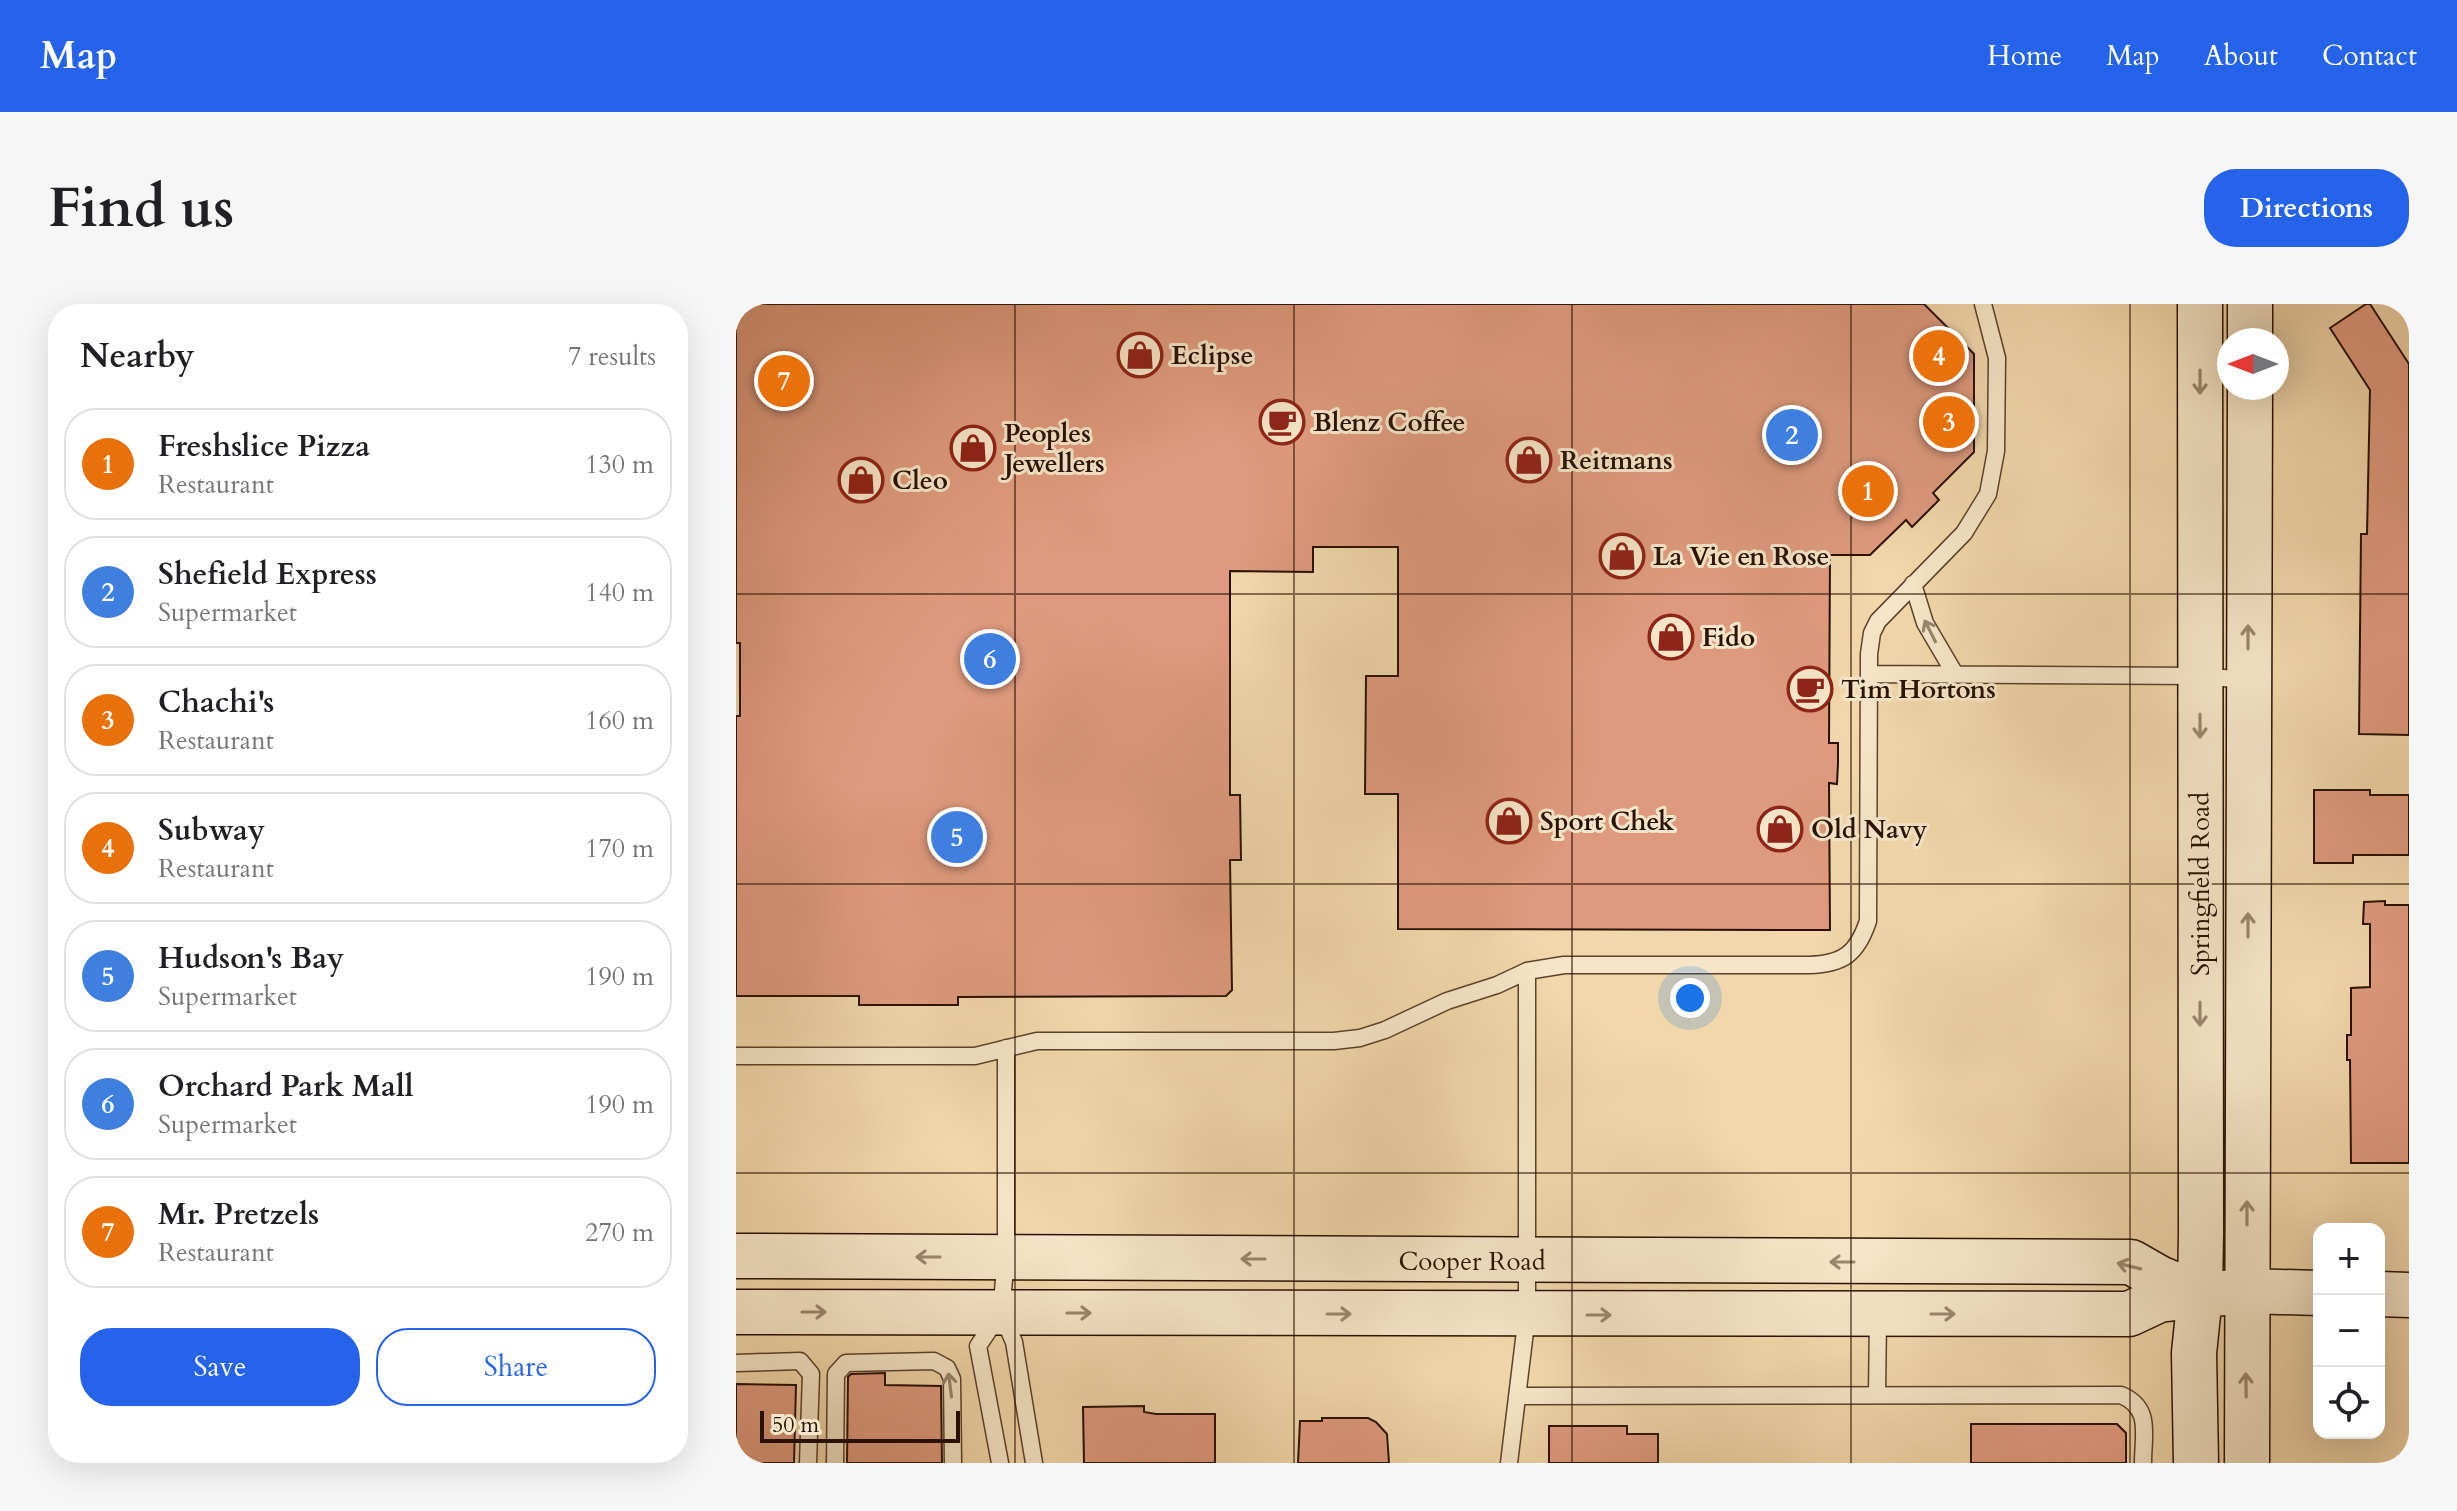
<!DOCTYPE html>
<html lang="en">
<head>
<meta charset="utf-8">
<style>
	body { margin:0; font-family:Cardo,serif; background:#f6f6f6; color:#202124 }
	.controls { position:absolute; right:24px; bottom:24px; display:grid; overflow:hidden; border-radius:16px; box-shadow:0 8px 32px #0002 }
	.controls button { width:72px; height:72px; display:grid; place-items:center; padding:0; border:0; border-bottom:2px solid #e0e0e0; background:#fff; color:#202124; font:40px sans-serif }
	.compass { position:absolute; left:1481px; top:24px; width:72px; height:72px; border-radius:50%; background:#fff; box-shadow:0 8px 32px #0002; rotate:270deg }
	.scale { position:absolute; left:24px; bottom:20px; width:200px; box-sizing:border-box; padding-left:8px; border:4px solid #2a1100; border-top:0; font-size:22px; line-height:28px; white-space:nowrap; color:#2a1100; -webkit-text-stroke:6px #f6e5c8; paint-order:stroke }
	.you { position:absolute; left:954px; top:694px; width:28px; height:28px; margin:-20px; border:6px solid #fff; border-radius:50%; background:#1a73e8; box-shadow:0 0 0 12px #1a73e833 }
	.badge { display:grid; place-items:center; width:52px; height:52px; border-radius:50%; background:#2563eb; color:#fff; font-size:26px; font-weight:700 }
	.pin { position:absolute; translate:-50% -50%; border:4px solid #fff; box-shadow:0 2px 8px #0006 }
	.list { margin:0; padding:0; list-style:none }
	h2 { display:flex; justify-content:space-between; align-items:center; height:104px; margin:0; padding:0 32px; font-size:34px }
	h2 small { font-size:26px; font-weight:400; color:#757577 }
	.list li { display:grid; grid-template-columns:52px 1fr auto; gap:24px; align-items:center; box-sizing:border-box; height:112px; margin:0 16px 16px; padding:0 16px; border:2px solid #e0e0e0; border-radius:32px }
	.list b { display:block; font-size:30px; white-space:nowrap }
	.list p { margin:0; font-size:26px; white-space:nowrap; color:#757577 }
	.list em { font-size:26px; font-style:normal; color:#757577 }
	.actions { display:flex; gap:16px; padding:24px 32px }
	.actions a { flex:1; padding:18px 0; border:2px solid #2563eb; border-radius:32px; text-align:center; font-size:28px; color:#2563eb }
	.actions .main { background:#2563eb; color:#fff }
	.icon { flex:none; width:44px; height:44px; fill:none; stroke:currentColor; stroke-width:2; stroke-linecap:round; stroke-linejoin:round }
	.map { position:relative; flex:none; width:1673px; height:1159px; overflow:hidden; border-radius:32px }
	header { display:flex; align-items:center; gap:48px; box-sizing:border-box; height:112px; padding:0 40px; background:#2563eb; color:#fff }
	header strong { font-size:38px }
	nav { display:flex; gap:44px; margin-inline-start:auto; font-size:28px }
	.intro { display:flex; align-items:center; justify-content:space-between; box-sizing:border-box; height:192px; padding:0 48px }
	h1 { margin:0; font-size:56px }
	.button { padding:20px 36px; border-radius:32px; background:#2563eb; color:#fff; font-size:28px; font-weight:700 }
	main { display:flex; gap:48px; padding:0 48px }
	aside { flex:1; background:#fff; border-radius:32px; box-shadow:0 8px 32px #0002 }
	.map>svg:first-child { display:block }
	.building { fill:#de9a7e; stroke:#2a1100; stroke-width:2 }
	.lines { fill:none; stroke-linecap:round; stroke-linejoin:round }
	.lane-casing { stroke:#5c422b; stroke-width:19 }
	.secondary-casing { stroke:#2a1100; stroke-width:47 }
	.lane { stroke:#f6e5c8; stroke-width:16 }
	.secondary { stroke:#f6e5c8; stroke-width:44 }
	.oneway { stroke:#9a866e }
	.grid { fill:none; stroke:#2a1100; stroke-width:2; stroke-opacity:0.55 }
	.labels { text-anchor:middle; dominant-baseline:central; stroke-width:6; stroke-linejoin:round; paint-order:stroke }
	.poi-label { font-size:26px; font-weight:bold; fill:#2a1100; stroke:#f6e5c8; text-anchor:start }
	.street-label { font-size:26px; fill:#2a1100; stroke:#f6e5c8 }
</style>
</head>
<body>
<header>
<strong>Map</strong>
<nav><a>Home</a><a>Map</a><a>About</a><a>Contact</a></nav>
</header>
<div class="intro"><h1>Find us</h1><a class="button">Directions</a></div>
<main>
<aside>
<h2>Nearby<small>7 results</small></h2>
<ul class="list">
<li><span class="badge" style="background:#e8710a">1</span><div><b>Freshslice Pizza</b><p>Restaurant</p></div><em>130 m</em></li>
<li><span class="badge" style="background:#3f7fe0">2</span><div><b>Shefield Express</b><p>Supermarket</p></div><em>140 m</em></li>
<li><span class="badge" style="background:#e8710a">3</span><div><b>Chachi's</b><p>Restaurant</p></div><em>160 m</em></li>
<li><span class="badge" style="background:#e8710a">4</span><div><b>Subway</b><p>Restaurant</p></div><em>170 m</em></li>
<li><span class="badge" style="background:#3f7fe0">5</span><div><b>Hudson's Bay</b><p>Supermarket</p></div><em>190 m</em></li>
<li><span class="badge" style="background:#3f7fe0">6</span><div><b>Orchard Park Mall</b><p>Supermarket</p></div><em>190 m</em></li>
<li><span class="badge" style="background:#e8710a">7</span><div><b>Mr. Pretzels</b><p>Restaurant</p></div><em>270 m</em></li>
</ul>
<div class="actions"><a class="main">Save</a><a>Share</a></div>
</aside>
<div class="map">
<svg width="1673" height="1159" viewBox="0 0 1673 1159">
	<rect width="100%" height="100%" fill="#f1d7ab"/>
	<filter id="stains"><feTurbulence type="fractalNoise" baseFrequency=".0025" numOctaves="4"/><feColorMatrix values="0 0 0 0 .2 0 0 0 0 .09 0 0 0 0 .02 0 0 0 .5 -.17"/></filter>
	<radialGradient id="worn" r=".72"><stop offset=".6" stop-color="#630" stop-opacity="0"/><stop offset="1" stop-color="#630" stop-opacity=".3"/></radialGradient>
	<!-- building -->
	<path class="building" d="M0 0H1188L1238 50V148L1197 189 1203 196 1176 223 1170 216 1134 251H1094L1093 439H1102V459L1101 480 1093 479 1094 626 662 625V490H629L630 372H662V243H577V268L494 267V491H504L505 556H494L496 686 490 692 222 693V701H123V692H0V412H4V339H0Z
		M1630 0H1634L1673 60V431L1623 430 1625 230H1631L1634 86 1594 24Z
		M1578 486H1634V491H1673V551H1617V559H1578Z
		M1649 597V601H1673V859H1615L1614 756H1611V731H1615V684L1634 683V620H1627L1628 598Z
		M149 1069V1081L205 1082 206 1159H111L112 1073 115 1070Z
		M0 1080 60 1081 58 1159H0Z
		M408 1102V1108L420 1110H479V1159H348L347 1103Z
		M586 1114H632L640 1118 651 1130 653 1159H562L564 1117H586Z
		M1235 1120H1381L1390 1129V1159H1235Z
		M813 1122H891V1130H922V1159H813Z"/>
	<g class="lines">
		<!-- lane casing -->
		<g class="lane-casing">
			<path id="lane" d="M1177 280 1189 319 1219 370
				M1133 370 1464 372 1511 376
				M0 752H239L301 737H598L624 734 649 726 711 697 761 681 791 667 828 661H1073C1107 660 1121 650 1132 617L1133 350 1136 329 1142 317 1228 229 1252 190 1260 147 1261 54 1247 0
				M267 1013 278 1038 298 1159
				M0 1059 64 1057 75 1070 72 1159
				M1141 1091 1142 1013
				M781 1092 1385 1091C1416 1104 1407 1130 1407 1159
				M99 1159 100 1070 110 1059 198 1057 211 1064 216 1075 217 1159
				M264 1159 242 1042 265 1008 270 954V744
				M773 1159 791 1011V667"/>
		</g>
		<!-- secondary casing -->
		<g class="secondary-casing">
			<path id="secondary" d="M1514 36V0
				M0 952 1395 958 1423 974 1464 991
				M1643 990 1673 991
				M0 1008 1393 1010 1423 996 1464 991 1511 987 1583 989
				M1460 1159 1458 1049 1464 991 1465 928 1464 0
				M1511 1159 1514 84"/>
		</g>
		<!-- lane -->
		<use href="#lane" class="lane"/>
		<!-- secondary -->
		<use href="#secondary" class="secondary"/>
	</g>
	<!-- one-way arrows -->
	<defs><path id="oneway-shaft" d="M-6 0H5M1.5-3L5.5 0L1.5 3" fill="none" stroke-width="1.6" stroke-linecap="round" stroke-linejoin="round" transform="scale(2)"/></defs>
	<g class="oneway">
		<use href="#oneway-shaft" transform="translate(1464 78) rotate(90)"/>
		<use href="#oneway-shaft" transform="translate(1194 327) rotate(-117)"/>
		<use href="#oneway-shaft" transform="translate(1512 333) rotate(-90)"/>
		<use href="#oneway-shaft" transform="translate(1464 422) rotate(90)"/>
		<use href="#oneway-shaft" transform="translate(1512 621) rotate(-90)"/>
		<use href="#oneway-shaft" transform="translate(1464 710) rotate(90)"/>
		<use href="#oneway-shaft" transform="translate(1511 909) rotate(-90)"/>
		<use href="#oneway-shaft" transform="translate(192 953) rotate(-180)"/>
		<use href="#oneway-shaft" transform="translate(517 955) rotate(-180)"/>
		<use href="#oneway-shaft" transform="translate(1106 958) rotate(-180)"/>
		<use href="#oneway-shaft" transform="translate(1393 962) rotate(-166)"/>
		<use href="#oneway-shaft" transform="translate(78 1008)"/>
		<use href="#oneway-shaft" transform="translate(343 1009)"/>
		<use href="#oneway-shaft" transform="translate(603 1010)"/>
		<use href="#oneway-shaft" transform="translate(1207 1010)"/>
		<use href="#oneway-shaft" transform="translate(863 1011)"/>
		<use href="#oneway-shaft" transform="translate(214 1081) rotate(-97)"/>
		<use href="#oneway-shaft" transform="translate(1510 1081) rotate(-91)"/>
	</g>
	<!-- grid -->
	<path class="grid" d="M279 0V1159M558 0V1159M836 0V1159M1115 0V1159M1394 0V1159M0 290H1673M0 580H1673M0 869H1673"/>
	<!-- icons -->
	<defs>
		<g id="shop-ring" transform="scale(2.3)"><circle r="9.5" fill="#f6e5c8" stroke="#8f2418" stroke-width="1.5"/><path d="M-5-2.5h2.3a2.7 3.5 0 0 1 5.4 0H5L5.5 6h-11ZM-1.5-2.5h3a1.5 2.3 0 0 0-3 0Z" fill="#8f2418"/></g>
		<g id="cafe-ring" transform="scale(2.3)"><circle r="9.5" fill="#f6e5c8" stroke="#8f2418" stroke-width="1.5"/><path d="M-5.5-4.5H6V0H3Q3 3.5 0 3.5H-2.5Q-5.5 3.5-5.5 0ZM3-3.2v2h1.7v-2ZM-6 4.5H4V6H-6Z" fill="#8f2418"/></g>
	</defs>
	<g fill-rule="evenodd">
		<use href="#shop-ring" x="404" y="51"/>
		<use href="#cafe-ring" x="546" y="118"/>
		<use href="#shop-ring" x="237" y="144"/>
		<use href="#shop-ring" x="793" y="156"/>
		<use href="#shop-ring" x="125" y="176"/>
		<use href="#shop-ring" x="886" y="252"/>
		<use href="#shop-ring" x="935" y="333"/>
		<use href="#cafe-ring" x="1074" y="385"/>
		<use href="#shop-ring" x="773" y="517"/>
		<use href="#shop-ring" x="1044" y="525"/>
	</g>
	<g class="labels">
		<!-- poi labels -->
		<g class="poi-label">
			<text x="435" y="51">Eclipse</text>
			<text x="577" y="118">Blenz Coffee</text>
			<text x="268" y="129">Peoples<tspan x="268" dy="30">Jewellers</tspan></text>
			<text x="824" y="156">Reitmans</text>
			<text x="156" y="176">Cleo</text>
			<text x="917" y="252">La Vie en Rose</text>
			<text x="966" y="333">Fido</text>
			<text x="1105" y="385">Tim Hortons</text>
			<text x="804" y="517">Sport Chek</text>
			<text x="1075" y="525">Old Navy</text>
		</g>
		<!-- street labels -->
		<g class="street-label">
			<text transform="translate(1464 580) rotate(-90)">Springfield Road</text>
			<text x="736" y="957">Cooper Road</text>
		</g>
	</g>
	<rect width="100%" height="100%" filter="url(#stains)"/>
	<rect width="100%" height="100%" fill="url(#worn)"/>
</svg>
<div class="controls">
<button>+</button>
<button>−</button>
<button><svg class="icon" aria-label="locate" viewBox="0 0 24 24"><circle cx="12" cy="12" r="6"/><path d="M12 2v4M12 18v4M2 12h4M18 12h4"/></svg></button>
</div>
<svg class="compass" viewBox="-18 -18 36 36"><path d="M0-13l5 13h-10z" fill="#e53935"/><path d="M0 13l5-13h-10z" fill="#757577"/></svg>
<div class="scale">50 m</div>
<div class="you"></div>
<div class="pin badge" style="left:1132px;top:187px;background:#e8710a">1</div>
<div class="pin badge" style="left:1056px;top:131px;background:#3f7fe0">2</div>
<div class="pin badge" style="left:1213px;top:118px;background:#e8710a">3</div>
<div class="pin badge" style="left:1203px;top:52px;background:#e8710a">4</div>
<div class="pin badge" style="left:221px;top:533px;background:#3f7fe0">5</div>
<div class="pin badge" style="left:254px;top:355px;background:#3f7fe0">6</div>
<div class="pin badge" style="left:48px;top:77px;background:#e8710a">7</div>
</div>
</main>
</body>
</html>
